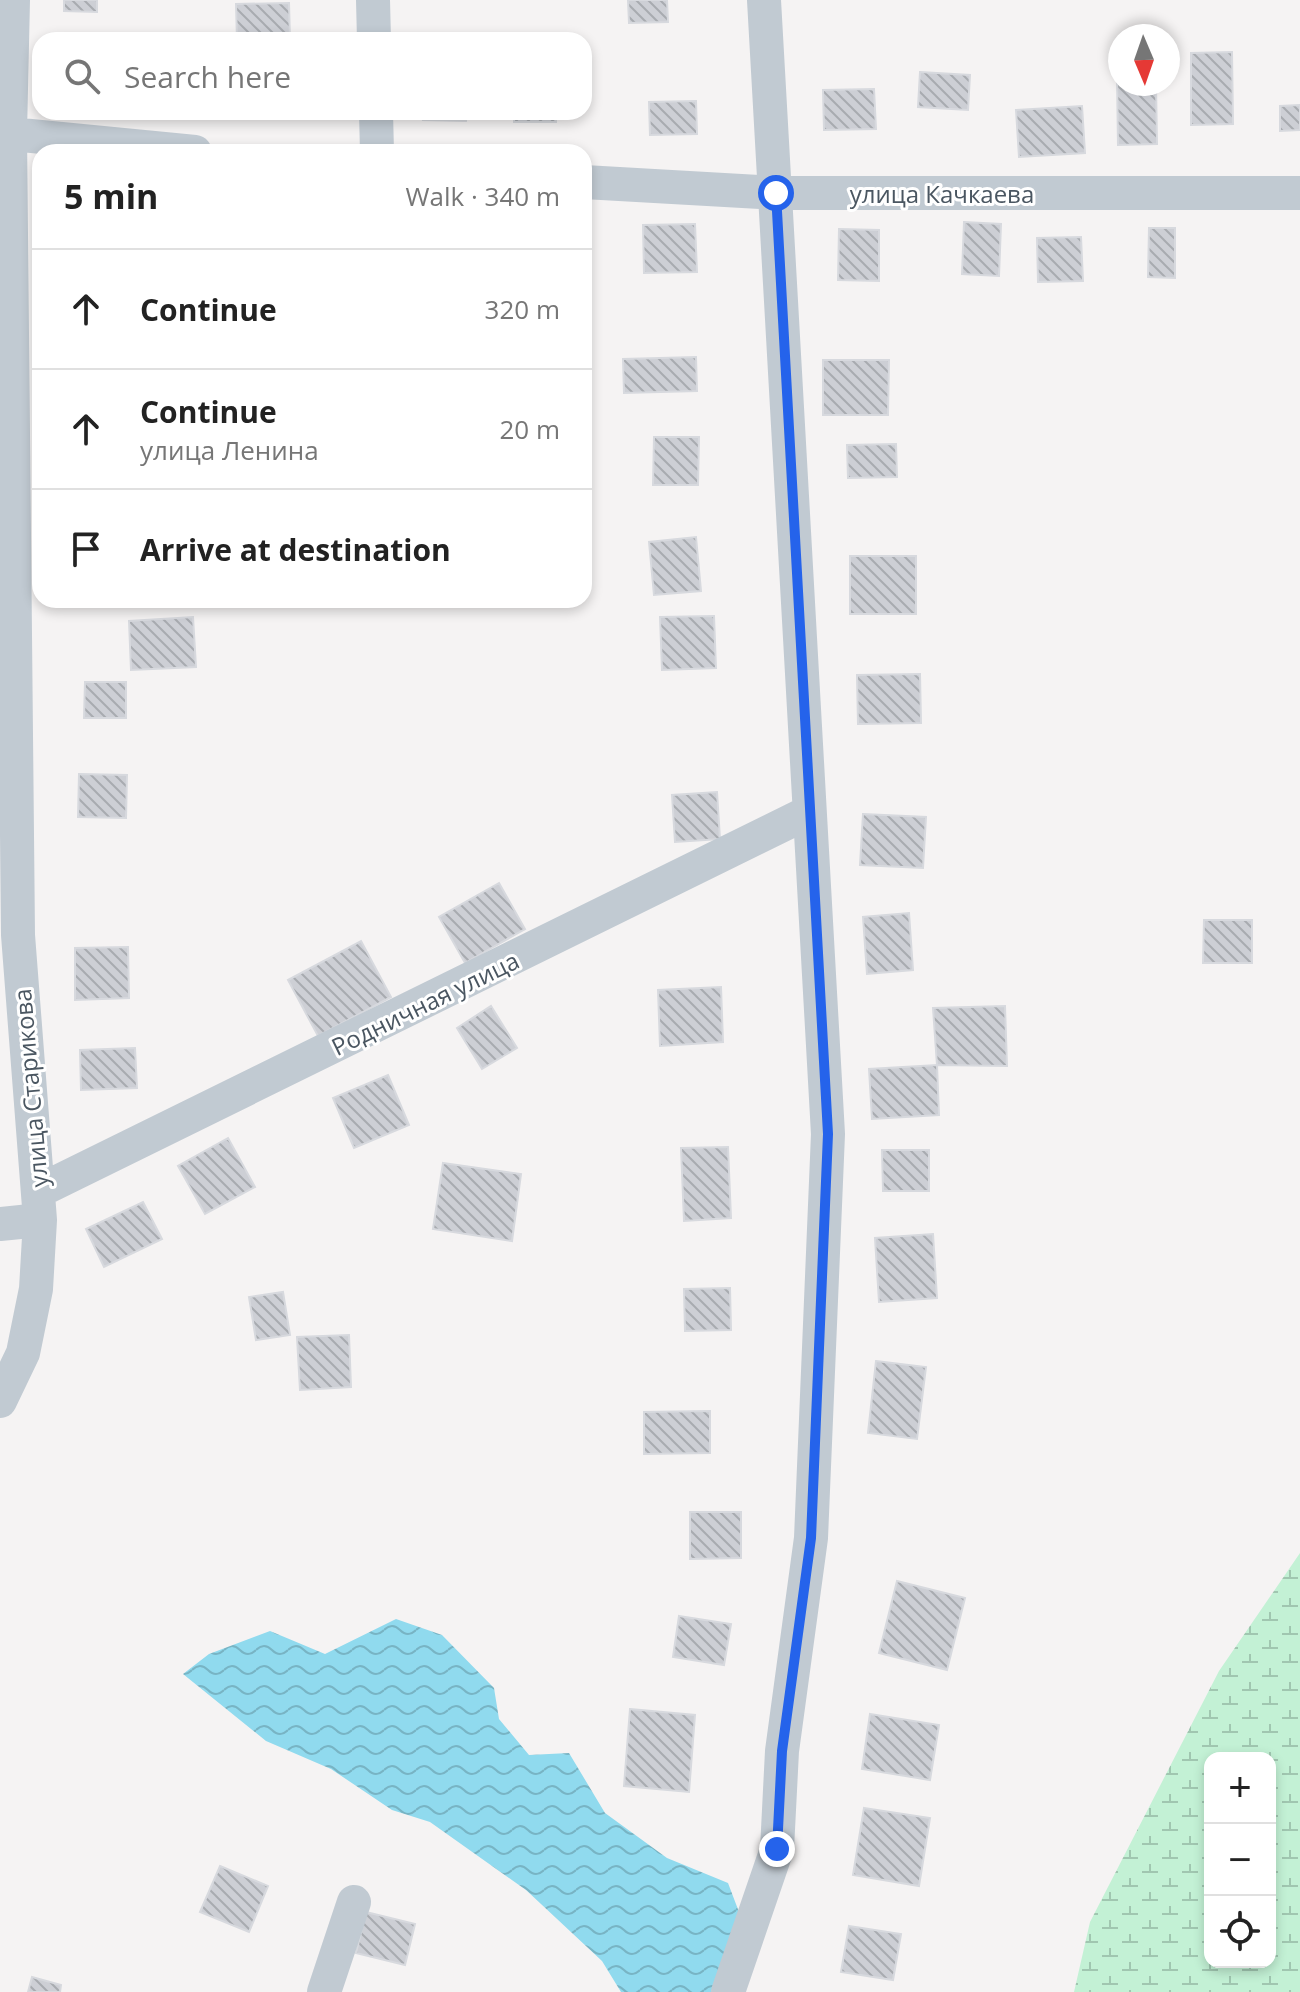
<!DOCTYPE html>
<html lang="en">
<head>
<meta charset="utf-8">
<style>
	body { margin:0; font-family:"Open Sans",sans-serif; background:#f6f6f6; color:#222 }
	.controls { position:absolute; right:24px; bottom:24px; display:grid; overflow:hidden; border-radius:16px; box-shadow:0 4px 12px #0003 }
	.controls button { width:72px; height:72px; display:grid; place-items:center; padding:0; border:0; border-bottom:2px solid #e0e0e0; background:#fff; color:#222; font:40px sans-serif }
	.compass { position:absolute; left:1108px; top:24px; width:72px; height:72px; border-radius:50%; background:#fff; box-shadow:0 4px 12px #0003; rotate:178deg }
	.stop { position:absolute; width:24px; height:24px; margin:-18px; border:6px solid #2563eb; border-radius:50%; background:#fff }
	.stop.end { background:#2563eb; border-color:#fff; box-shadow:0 2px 8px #0008 }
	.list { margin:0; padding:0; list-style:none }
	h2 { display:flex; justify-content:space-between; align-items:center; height:104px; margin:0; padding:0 32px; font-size:34px }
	h2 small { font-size:26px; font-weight:400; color:#767676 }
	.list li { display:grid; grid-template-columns:52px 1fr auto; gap:24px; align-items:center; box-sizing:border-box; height:120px; padding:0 32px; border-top:2px solid #e0e0e0 }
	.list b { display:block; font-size:30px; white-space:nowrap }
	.list p { margin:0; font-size:26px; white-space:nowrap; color:#767676 }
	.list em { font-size:26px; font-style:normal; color:#767676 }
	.icon { flex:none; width:44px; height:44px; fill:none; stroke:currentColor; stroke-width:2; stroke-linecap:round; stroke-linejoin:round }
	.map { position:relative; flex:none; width:1300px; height:1992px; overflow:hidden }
	.search { position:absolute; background:#fff; box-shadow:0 4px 12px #0003; left:32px; top:32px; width:560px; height:88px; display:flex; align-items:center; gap:20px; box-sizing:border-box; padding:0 28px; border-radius:24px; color:#767676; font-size:30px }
	.panel { position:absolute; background:#fff; box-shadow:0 4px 12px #0003; left:32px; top:144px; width:560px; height:464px; border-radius:24px }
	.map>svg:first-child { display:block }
	.wetland { fill:url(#wetland-marsh); fill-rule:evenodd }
	.water { fill:url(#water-waves) }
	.building { fill:url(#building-back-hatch); stroke:#d7d9de; stroke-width:2 }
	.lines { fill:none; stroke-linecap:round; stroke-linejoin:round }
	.minor { stroke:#c1cad2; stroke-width:34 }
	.route { stroke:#2563eb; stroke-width:10 }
	.labels { text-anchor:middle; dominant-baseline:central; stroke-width:6; stroke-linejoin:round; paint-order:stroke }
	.street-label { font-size:24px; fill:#4a5661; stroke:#fff }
</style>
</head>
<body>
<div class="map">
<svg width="1300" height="1992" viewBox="0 0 1300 1992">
	<defs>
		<pattern id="wetland-marsh" width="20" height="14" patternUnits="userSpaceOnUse" patternTransform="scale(2)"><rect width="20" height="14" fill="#c3f1d5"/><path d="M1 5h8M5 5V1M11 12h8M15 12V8" fill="none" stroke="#a0c6b0"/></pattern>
		<pattern id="water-waves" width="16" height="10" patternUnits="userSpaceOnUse" patternTransform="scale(2)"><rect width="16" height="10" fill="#90daee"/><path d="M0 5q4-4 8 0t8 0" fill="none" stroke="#78b4c4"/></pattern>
		<pattern id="building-back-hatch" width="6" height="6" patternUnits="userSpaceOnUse" patternTransform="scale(2)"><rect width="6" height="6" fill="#cdcfd5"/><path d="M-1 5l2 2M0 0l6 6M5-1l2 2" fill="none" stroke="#a8abb0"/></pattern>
	</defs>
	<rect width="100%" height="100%" fill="#f5f3f3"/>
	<!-- wetland -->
	<path class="wetland" d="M1300 1553V1992H1074L1090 1922 1219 1671ZM1210 1758H1270V1962H1210Z"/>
	<!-- water -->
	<path class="water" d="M396 1619 442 1635 494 1688 499 1719 529 1755 569 1753 605 1813 667 1858 728 1883 739 1912 711 1992H621L602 1961 526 1890 430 1822 392 1810 331 1769 266 1741 183 1674 209 1654 270 1631 325 1654Z"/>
	<!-- building -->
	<path class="building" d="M64 0H97V12L64 11Z
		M628 0H667L668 22 629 23Z
		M289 3 290 40H237L236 4Z
		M1232 52 1233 124 1191 125V53Z
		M920 72 970 75 968 110 918 107Z
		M1117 77 1120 84H1156L1157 144 1118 145Z
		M874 89 876 129 824 130 823 90Z
		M696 101 697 134 650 135 649 102Z
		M1300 105V130L1280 131V106Z
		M1082 106 1085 153 1019 157 1016 110Z
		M424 112H467L466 121 423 120Z
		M514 112H556V122H514Z
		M964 222 1001 224 999 276 962 274Z
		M695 224 697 272 644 273 643 225Z
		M1149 228H1175V278L1148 277Z
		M839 229 879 230V281L838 280Z
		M1081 237 1083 281 1038 282 1037 238Z
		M696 357 697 391 624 393 623 359Z
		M823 360H889L888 415H823Z
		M654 437H699L698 485H653Z
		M896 444 897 477 848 478 847 445Z
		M696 537 701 591 654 595 649 542Z
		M850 556H916V614H850Z
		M68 600H138V604Z
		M714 616 716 668 662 670 660 617Z
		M193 617 196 667 131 670 129 621Z
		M920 674 921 723 858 724 857 675Z
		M85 682H126V718H84Z
		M79 774 127 775 126 818 78 817Z
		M717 792 720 839 675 842 672 795Z
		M863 814 926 817 923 868 860 865Z
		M499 883 525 929 465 963 439 917Z
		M909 913 913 970 867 974 863 917Z
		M1204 920H1252V963H1203Z
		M361 941 391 997 318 1036 288 980Z
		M128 947 129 998 75 1000V948Z
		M721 987 723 1042 660 1046 658 990Z
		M491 1006 517 1048 482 1069 457 1028Z
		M1005 1006 1007 1066 937 1065 933 1008Z
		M135 1048 137 1088 81 1090 80 1050Z
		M937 1065 939 1115 872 1119 869 1069Z
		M388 1075 409 1125 354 1148 333 1098Z
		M228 1138 255 1187 205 1214 178 1166Z
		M728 1147 731 1218 684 1221 681 1148Z
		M882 1150H929V1191H883Z
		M443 1163 521 1174 512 1241 433 1229Z
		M143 1202 162 1239 104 1267 86 1229Z
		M933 1234 937 1298 879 1302 875 1238Z
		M730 1288 731 1330 685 1331 684 1289Z
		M283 1292 290 1335 256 1340 249 1297Z
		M349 1335 351 1387 300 1390 297 1337Z
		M876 1361 926 1367 917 1439 868 1433Z
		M710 1411V1453L644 1454V1412Z
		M690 1512H741V1558L690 1559Z
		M897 1581 965 1598 947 1670 879 1653Z
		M679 1616 731 1624 724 1665 673 1657Z
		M630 1709 695 1715 689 1792 624 1786Z
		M870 1714 939 1725 930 1780 862 1769Z
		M864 1808 930 1818 919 1886 853 1875Z
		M220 1866 268 1886 249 1932 200 1912Z
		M366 1912 415 1924 405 1965 356 1953Z
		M849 1926 901 1934 893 1980 841 1972Z
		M32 1977 61 1985 60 1992H28Z"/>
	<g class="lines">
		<!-- minor -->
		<path class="minor" d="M373 0 374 40
			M376 112 377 152
			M0 133 195 152
			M584 182 776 193H1300
			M39 1191 809 812
			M0 1224 40 1220
			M0 1401 23 1353 36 1289 40 1220 18 935 10 133 13 0
			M324 1992 354 1902
			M728 1992 777 1849 782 1751 811 1538 828 1134 764 0"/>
	</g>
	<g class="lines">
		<!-- route -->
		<path class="route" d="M776 193 828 1134 811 1538 782 1751 777 1849"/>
	</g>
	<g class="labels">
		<!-- street labels -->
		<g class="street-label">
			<text x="942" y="193">улица Качкаева</text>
			<text transform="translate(425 1003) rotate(-26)">Родничная улица</text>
			<text transform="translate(30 1088) rotate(-95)">улица Старикова</text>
		</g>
	</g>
</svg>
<div class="controls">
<button>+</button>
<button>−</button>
<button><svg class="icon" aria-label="locate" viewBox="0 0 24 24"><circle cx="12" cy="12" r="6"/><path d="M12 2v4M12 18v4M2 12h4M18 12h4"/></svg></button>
</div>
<svg class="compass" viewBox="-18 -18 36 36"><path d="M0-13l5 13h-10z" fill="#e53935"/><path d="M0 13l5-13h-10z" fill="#767676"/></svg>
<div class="stop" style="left:776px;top:193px"></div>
<div class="stop end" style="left:777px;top:1849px"></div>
<div class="search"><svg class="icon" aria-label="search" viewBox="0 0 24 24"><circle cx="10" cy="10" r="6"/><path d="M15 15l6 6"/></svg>Search here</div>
<section class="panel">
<h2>5 min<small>Walk · 340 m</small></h2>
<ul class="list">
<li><svg class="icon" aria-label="ahead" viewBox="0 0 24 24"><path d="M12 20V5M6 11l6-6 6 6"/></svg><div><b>Continue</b></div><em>320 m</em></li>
<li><svg class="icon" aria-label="ahead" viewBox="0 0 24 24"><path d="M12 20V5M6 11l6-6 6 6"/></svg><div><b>Continue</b><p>улица Ленина</p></div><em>20 m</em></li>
<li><svg class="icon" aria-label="arrive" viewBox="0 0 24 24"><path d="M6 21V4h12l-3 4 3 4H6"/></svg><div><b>Arrive at destination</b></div></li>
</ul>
</section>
</div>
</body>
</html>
